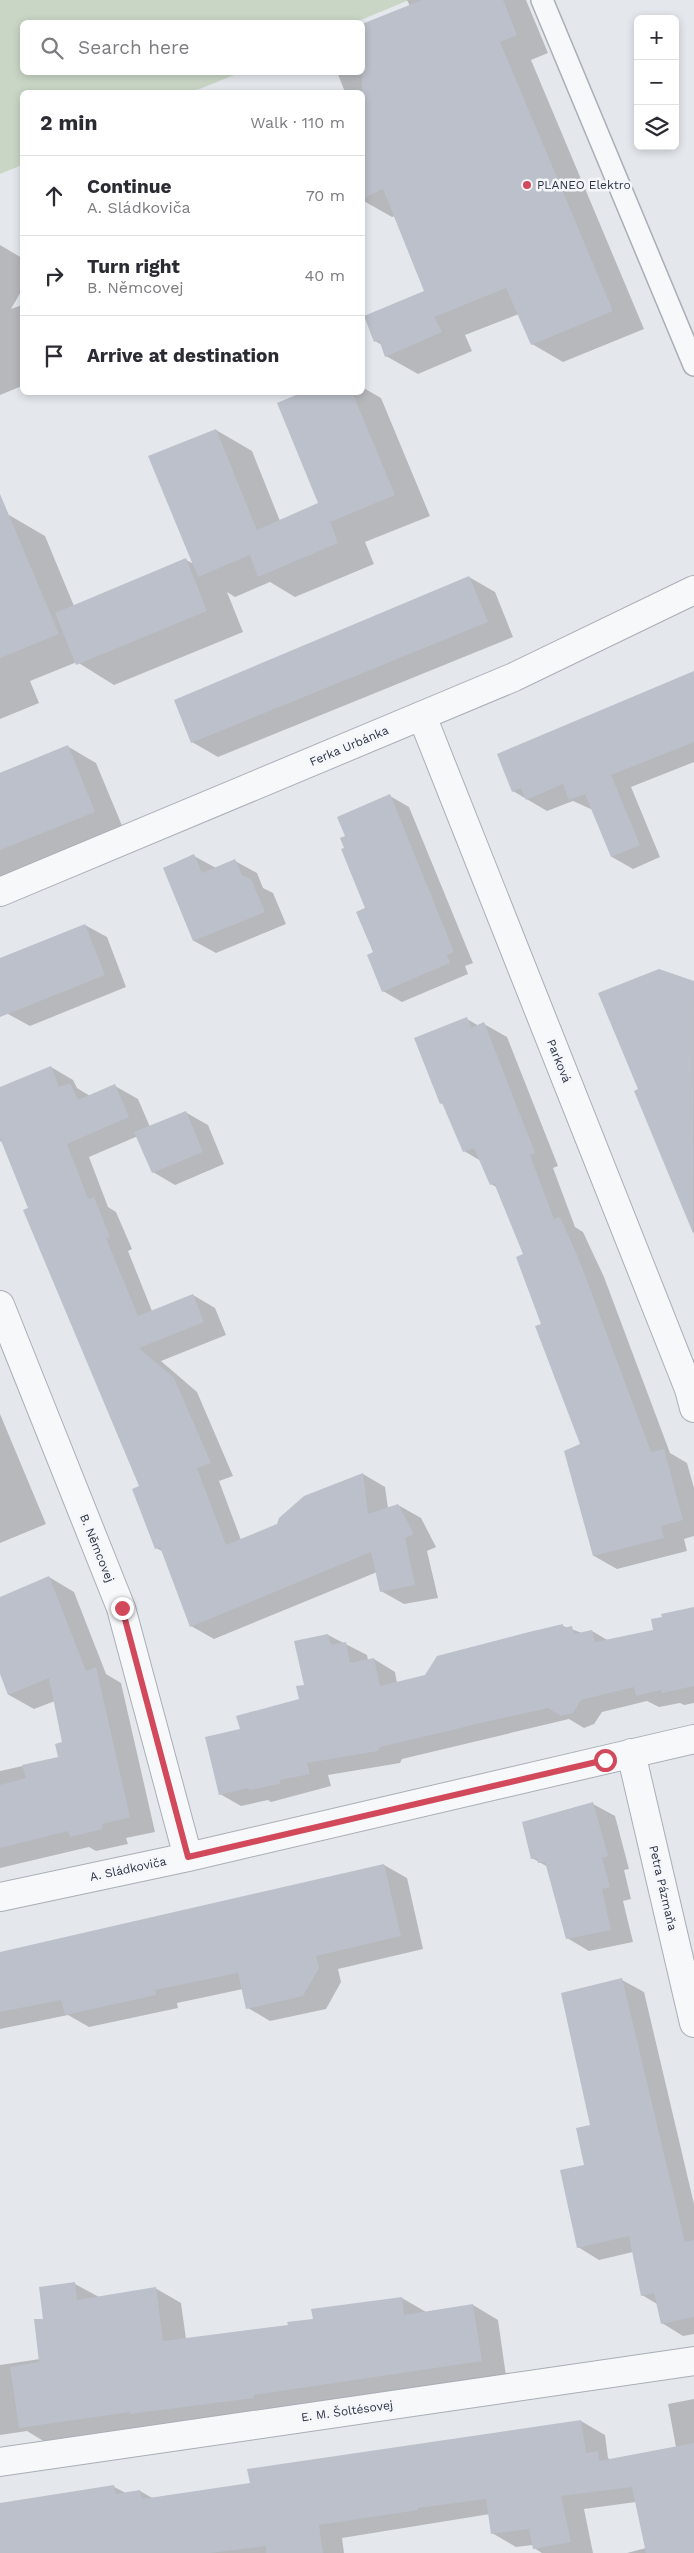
<!DOCTYPE html>
<html lang="en">
<head>
<meta charset="utf-8">
<style>
	body { margin:0; font-family:"Work Sans",sans-serif; background:#f2f2f3; color:#2b2b33 }
	.controls { position:absolute; right:15px; top:15px; display:grid; overflow:hidden; border-radius:8px; box-shadow:0 2px 8px #0003 }
	.controls button { width:45px; height:45px; display:grid; place-items:center; padding:0; border:0; border-bottom:1px solid #e1e1e2; background:#fff; color:#2b2b33; font:25px sans-serif }
	.stop { position:absolute; width:15px; height:15px; margin:-11px; border:4px solid #d1495b; border-radius:50%; background:#fff }
	.stop.end { background:#d1495b; border-color:#fff; box-shadow:0 1px 5px #0008 }
	.list { margin:0; padding:0; list-style:none }
	h2 { display:flex; justify-content:space-between; align-items:center; height:65px; margin:0; padding:0 20px; font-size:21px }
	h2 small { font-size:16px; font-weight:400; color:#7c7c81 }
	.list li { display:grid; grid-template-columns:32px 1fr auto; gap:15px; align-items:center; box-sizing:border-box; height:80px; padding:0 20px; border-top:1px solid #e1e1e2 }
	.list b { display:block; font-size:19px; white-space:nowrap }
	.list p { margin:0; font-size:16px; white-space:nowrap; color:#7c7c81 }
	.list em { font-size:16px; font-style:normal; color:#7c7c81 }
	.icon { flex:none; width:28px; height:28px; fill:none; stroke:currentColor; stroke-width:2; stroke-linecap:round; stroke-linejoin:round }
	.map { position:relative; flex:none; width:694px; height:2553px; overflow:hidden }
	.search { position:absolute; background:#fff; box-shadow:0 2px 8px #0003; left:20px; top:20px; width:345px; height:55px; display:flex; align-items:center; gap:12px; box-sizing:border-box; padding:0 18px; border-radius:8px; color:#7c7c81; font-size:19px }
	.panel { position:absolute; background:#fff; box-shadow:0 2px 8px #0003; left:20px; top:90px; width:345px; height:305px; border-radius:8px }
	.map>svg:first-child { display:block }
	.green { fill:#c9d6c5 }
	.shadow { fill:#0003 }
	.building { fill:#bbc0ca }
	.lines { fill:none; stroke-linecap:round; stroke-linejoin:round }
	.service-casing { stroke:#a9aeb7; stroke-width:24 }
	.minor-casing { stroke:#a9aeb7; stroke-width:30 }
	.service { stroke:#f7f8fa; stroke-width:21 }
	.minor { stroke:#f7f8fa; stroke-width:28 }
	.route { stroke:#d1495b; stroke-width:6 }
	.poi-dot { fill:#d1495b; stroke:#f4f6f9; stroke-width:2 }
	.labels { text-anchor:middle; dominant-baseline:central; stroke-width:5; stroke-linejoin:round; paint-order:stroke }
	.poi-label { font-size:12px; fill:#2b3445; stroke:#f4f6f9; text-anchor:start }
	.street-label { font-size:12px; fill:#2b3445; stroke:#f4f6f9 }
</style>
</head>
<body>
<div class="map">
<svg width="694" height="2553" viewBox="0 0 694 2553">
	<rect width="100%" height="100%" fill="#e4e7ec"/>
	<!-- green -->
	<path class="green" d="M0 0H409L356 22H22V72L239 73 192 92H22V165L0 174Z"/>
	<!-- shadow -->
	<path class="shadow" d="M407 0H526L548 53 531 60 644 329 563 362 532 344 519 314 465 335 472 351 418 374 386 356 382 345 375 341 425 291 395 216 392 217 362 200V92H345L337 72H362L410 6Z
		M0 245 22 258V290L11 309 22 305V386L0 395Z
		M362 387 381 398 430 516 365 542 374 564 295 597 270 582 235 597 227 592 243 632 114 685 77 662 30 681 39 703 0 719V519L9 515 45 536 74 606 186 560 194 564 216 430 252 451 280 521 320 504 306 392H362Z
		M469 577 495 592 513 637 218 757 192 742Z
		M694 673V762L631 787 660 857 633 869 612 857 593 810 573 801 547 811 513 791Z
		M67 746 96 763 123 828 0 878V773Z
		M390 796 409 807 473 963 465 966 468 974 402 1002 383 991 367 909 345 849Z
		M194 856 216 868 235 861 257 873 263 888 273 893 286 924 216 953 194 941 164 868Z
		M85 925 107 937 126 987 30 1026 8 1014 0 992V959Z
		M690 981 694 983V1234L636 1091 640 1090Z
		M467 1019 479 1026 484 1024 507 1037 558 1166 553 1168 575 1227 583 1232 604 1277 670 1453 687 1463 694 1488V1536L684 1539 687 1551 617 1569 594 1556 582 1445 543 1325 524 1255 498 1188 491 1184 481 1161 464 1151 444 1105 441 1103Z
		M51 1067 73 1080 77 1088 90 1096 115 1086 138 1099 150 1127 185 1112 208 1125 224 1164 175 1185 153 1172 138 1136 89 1157 108 1207 116 1212 132 1249 128 1251 152 1311 193 1295 215 1308 226 1335 161 1361 197 1392 233 1476 219 1481 241 1540 278 1525 363 1474 385 1487 388 1508 398 1505 421 1518 436 1547 427 1551 438 1598 404 1604 381 1591 377 1572 214 1639 191 1626 164 1552 156 1548 140 1487 3 1143 0 1141V1089Z
		M0 1414 46 1524 0 1543Z
		M49 1577 74 1592 106 1674 121 1683 155 1832 126 1838 128 1844 96 1851 89 1847 0 1868V1771L59 1758 64 1743 55 1701 34 1709 9 1695 0 1671V1598Z
		M694 1611V1703L684 1705 680 1703 659 1707 647 1701 602 1712 594 1724 584 1728 569 1719 402 1759 400 1763 328 1775 331 1786 271 1802 268 1800 241 1806 220 1794 241 1730 301 1700 328 1635 367 1655 368 1660 374 1659 395 1672 397 1683 426 1676 563 1626 582 1633 592 1631 609 1641 655 1631Z
		M593 1804 615 1816 629 1869 624 1870 631 1899 623 1901 633 1942 589 1951 567 1938 548 1867 532 1858Z
		M384 1865 407 1878 423 1949 338 1969 341 1982 326 2009 270 2021 248 2008 243 1989 177 2003 178 2008 89 2027 68 2015 0 2029V1954Z
		M622 1980 644 1992 694 2204V2334L683 2336 662 2323 657 2304 642 2295 633 2252 599 2260 578 2247 591 2126Z
		M75 2284 99 2297 155 2288 181 2303 186 2339 289 2326 402 2298 426 2312 473 2305 498 2320 506 2376 45 2442 27 2431 0 2435V2365L40 2359 44 2320Z
		M694 2399V2553H627L646 2548 636 2502 584 2509 593 2553H542L534 2548 533 2545 516 2547 492 2533 490 2514 342 2538 344 2553H0V2504L114 2487 126 2493 140 2491 154 2499 251 2484 581 2421 605 2435 608 2458 611 2460 676 2447 668 2404Z"/>
	<!-- building -->
	<path class="building" d="M422 0H503L517 35 500 42 613 311 531 345 506 288 434 317 442 332 385 357 379 340 374 342 364 316 424 291 383 189 362 199V24Z
		M303 392H352L395 495 330 522 338 543 258 577 250 555 198 577 148 456 216 429 257 530 318 503 277 403Z
		M0 494 59 634 0 658Z
		M186 558 207 611 76 665 55 613Z
		M469 576 488 622 191 743 174 700Z
		M694 671V742L611 775 640 845 611 857 585 794 569 800 563 784 526 800 521 788 512 792 497 754Z
		M68 745 95 812 0 850V773Z
		M390 794 454 952 447 955 450 963 382 992 367 955 373 952 356 912 365 908 341 849 344 848 340 838 345 836 337 817Z
		M194 854 202 873 235 859 242 875 251 879 265 912 193 941 163 868Z
		M85 924 105 975 0 1017V958Z
		M659 969 694 981 693 1233 634 1091 638 1089 598 993Z
		M467 1017 471 1028 484 1022 535 1153 530 1155 554 1219 560 1217 580 1262 651 1452 664 1449 683 1520 661 1526 664 1538 593 1556 564 1451 580 1444 535 1326 541 1324 516 1257 523 1254 494 1183 490 1185 474 1148 463 1152 442 1103 440 1104 414 1038Z
		M51 1066 59 1087 70 1083 78 1100 115 1084 129 1117 67 1144 88 1199 94 1197 110 1237 106 1238 138 1316 193 1294 204 1322 139 1348 174 1378 211 1463 197 1468 226 1545 277 1524 279 1518 304 1496 363 1473 368 1514 398 1504 414 1534 405 1538 415 1585 380 1592 371 1552 190 1627 160 1547 155 1549 132 1489 139 1486 23 1210 28 1208 0 1138V1087Z
		M186 1111 203 1152 152 1173 134 1132Z
		M49 1576 86 1671 96 1667 130 1817 102 1824 103 1829 70 1837 68 1831 0 1848V1785L26 1778 22 1765 58 1757 55 1744 62 1742 49 1678 8 1695 0 1674V1597Z
		M694 1607V1686L662 1693 661 1690 636 1696 634 1687 581 1700 573 1713 561 1716 548 1708 494 1720 380 1747 378 1751 307 1763 310 1774 280 1780V1784L249 1790 248 1788 219 1795 205 1737 240 1729 236 1716 299 1699 296 1686 304 1685 294 1641 328 1634 331 1645 346 1642 350 1663 374 1658 380 1686 425 1675 437 1656 529 1632 563 1624V1628L572 1626 574 1634 592 1630 595 1642 653 1630 651 1619 662 1617 661 1614Z
		M593 1802 608 1856 602 1858 610 1887 602 1889 611 1930 566 1939 545 1862 538 1863 537 1858 531 1859 522 1822Z
		M384 1864 401 1936 316 1956 319 1968 303 1996 246 2009 238 1973 155 1990 156 1995 65 2015 61 2000 0 2012V1952Z
		M622 1978 685 2242 694 2240V2317L661 2324 654 2293 641 2296 629 2236 577 2248 560 2170 584 2165 576 2128 590 2125 561 1993Z
		M75 2282 77 2300 156 2287 163 2341 288 2325 287 2322 313 2319 311 2309 402 2297 404 2315 473 2304 482 2361 254 2395V2398L130 2414V2412L19 2428 10 2367 39 2362 34 2319H43L39 2287Z
		M581 2420 586 2453 598 2451 599 2461 694 2443V2553H646L632 2487 561 2496 571 2542 533 2549 529 2529 491 2534 486 2499 417 2508 418 2510 319 2525 323 2553H266V2546L210 2553H0V2503L114 2485 116 2494 140 2490 142 2499 250 2483 247 2469Z"/>
	<g class="lines">
		<!-- service casing -->
		<g class="service-casing">
			<path id="service" d="M542 0 694 365"/>
		</g>
		<!-- minor casing -->
		<g class="minor-casing">
			<path id="minor" d="M422 716 689 1389 694 1408
				M0 892 514 677 694 590
				M0 1305 121 1608 188 1857
				M631 1753 694 2023
				M0 1897 188 1857 694 1739
				M0 2462 694 2361"/>
		</g>
		<!-- service -->
		<use href="#service" class="service"/>
		<!-- minor -->
		<use href="#minor" class="minor"/>
	</g>
	<g class="lines">
		<!-- route -->
		<path class="route" d="M122 1608 188 1857 605 1760"/>
	</g>
	<!-- markers -->
	<circle class="poi-dot" cx="527" cy="185" r="5"/>
	<g class="labels">
		<!-- poi labels -->
		<g class="poi-label">
			<text x="537" y="185">PLANEO Elektro</text>
		</g>
		<!-- street labels -->
		<g class="street-label">
			<text transform="translate(349 746) rotate(-23)">Ferka Urbánka</text>
			<text transform="translate(559 1061) rotate(68)">Parková</text>
			<text transform="translate(97 1548) rotate(68)">B. Němcovej</text>
			<text transform="translate(128 1869) rotate(-12)">A. Sládkoviča</text>
			<text transform="translate(663 1888) rotate(77)">Petra Pázmaňa</text>
			<text transform="translate(347 2411) rotate(-8)">E. M. Šoltésovej</text>
		</g>
	</g>
</svg>
<div class="controls">
<button>+</button>
<button>−</button>
<button><svg class="icon" aria-label="layers" viewBox="0 0 24 24"><path d="M12 4l9 5-9 5-9-5zM3 14l9 5 9-5"/></svg></button>
</div>
<div class="stop" style="left:605px;top:1760px"></div>
<div class="stop end" style="left:122px;top:1608px"></div>
<div class="search"><svg class="icon" aria-label="search" viewBox="0 0 24 24"><circle cx="10" cy="10" r="6"/><path d="M15 15l6 6"/></svg>Search here</div>
<section class="panel">
<h2>2 min<small>Walk · 110 m</small></h2>
<ul class="list">
<li><svg class="icon" aria-label="ahead" viewBox="0 0 24 24"><path d="M12 20V5M6 11l6-6 6 6"/></svg><div><b>Continue</b><p>A. Sládkoviča</p></div><em>70 m</em></li>
<li><svg class="icon" aria-label="right" viewBox="0 0 24 24"><path d="M7 20v-9h11M14 6l5 5-5 5"/></svg><div><b>Turn right</b><p>B. Němcovej</p></div><em>40 m</em></li>
<li><svg class="icon" aria-label="arrive" viewBox="0 0 24 24"><path d="M6 21V4h12l-3 4 3 4H6"/></svg><div><b>Arrive at destination</b></div></li>
</ul>
</section>
</div>
</body>
</html>
